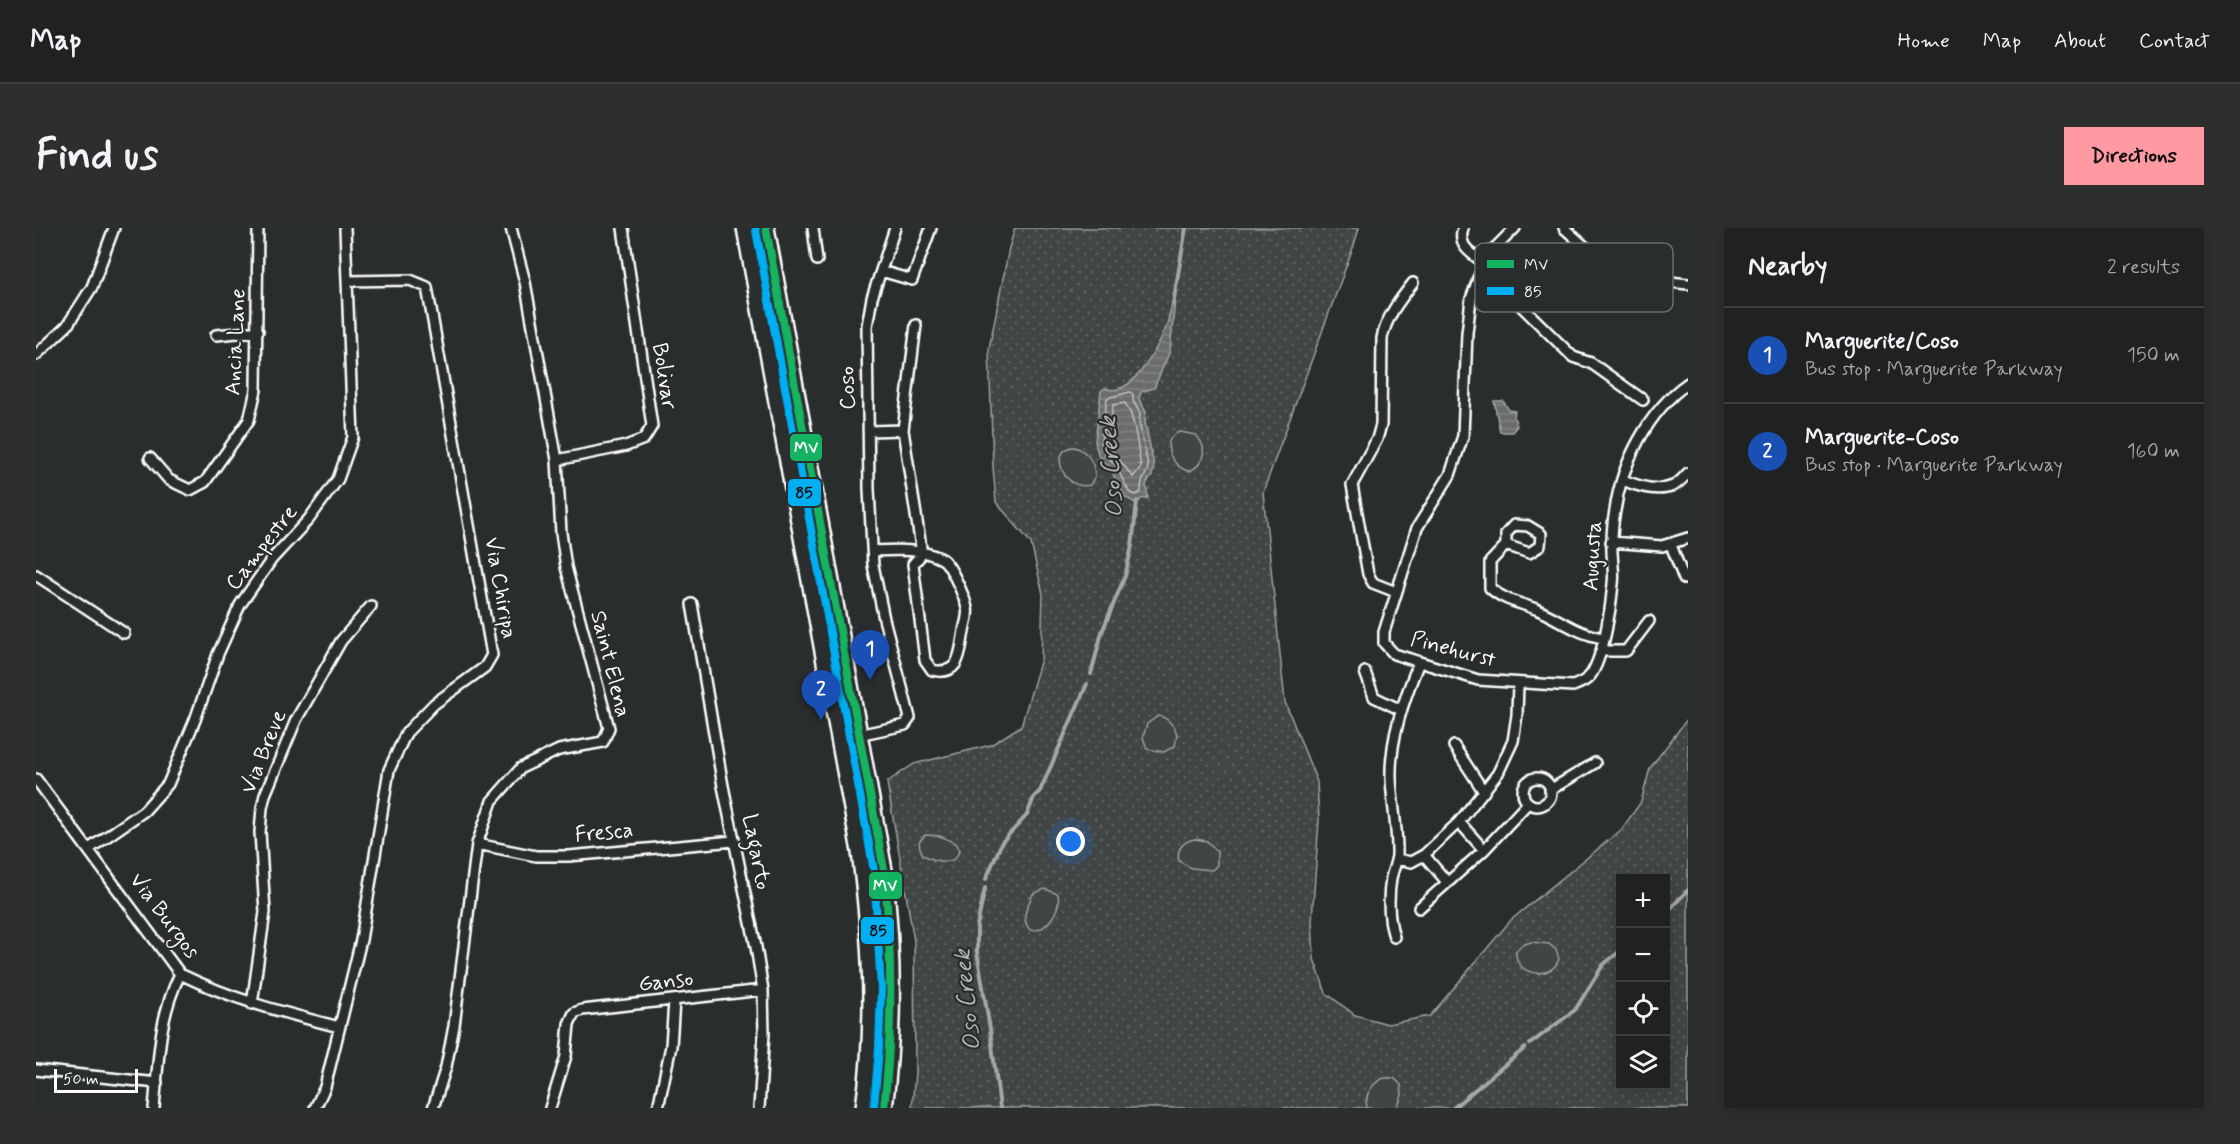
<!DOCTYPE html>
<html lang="en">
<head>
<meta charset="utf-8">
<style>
	body { margin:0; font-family:Mynerve,sans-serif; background:#2d2f2f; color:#f1f3f6 }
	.controls { position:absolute; right:18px; bottom:18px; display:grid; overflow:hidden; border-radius:0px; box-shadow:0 3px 15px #0003 }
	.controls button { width:54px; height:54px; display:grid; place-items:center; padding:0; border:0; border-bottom:2px solid #3d3f40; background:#202222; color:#f1f3f6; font:30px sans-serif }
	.scale { position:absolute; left:18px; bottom:15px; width:84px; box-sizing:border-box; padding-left:6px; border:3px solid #fff; border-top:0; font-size:16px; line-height:21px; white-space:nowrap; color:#fff; -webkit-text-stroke:4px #2a2d2e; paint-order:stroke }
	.you { position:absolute; left:1035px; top:614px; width:21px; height:21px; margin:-15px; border:4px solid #fff; border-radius:50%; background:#1a73e8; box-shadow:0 0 0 9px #1a73e833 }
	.badge { display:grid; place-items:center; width:39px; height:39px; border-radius:50%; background:#ff9aa2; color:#fff; font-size:20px; font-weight:700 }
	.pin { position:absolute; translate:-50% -50px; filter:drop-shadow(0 2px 3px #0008) }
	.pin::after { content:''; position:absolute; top:32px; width:21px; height:18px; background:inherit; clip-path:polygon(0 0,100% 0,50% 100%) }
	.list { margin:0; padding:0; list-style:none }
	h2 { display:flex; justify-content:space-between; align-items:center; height:78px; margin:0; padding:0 24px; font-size:26px }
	h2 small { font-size:20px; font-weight:400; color:#a2a4a5 }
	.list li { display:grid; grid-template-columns:39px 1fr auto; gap:18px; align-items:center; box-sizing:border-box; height:96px; padding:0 24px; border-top:2px solid #3d3f40 }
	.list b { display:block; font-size:22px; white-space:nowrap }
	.list p { margin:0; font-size:20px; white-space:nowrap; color:#a2a4a5 }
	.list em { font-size:20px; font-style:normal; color:#a2a4a5 }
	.icon { flex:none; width:33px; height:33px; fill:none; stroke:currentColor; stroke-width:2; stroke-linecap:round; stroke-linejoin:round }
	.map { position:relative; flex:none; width:1652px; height:880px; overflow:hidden; border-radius:0px }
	header { display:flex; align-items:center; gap:36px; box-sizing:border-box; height:84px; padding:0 30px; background:#202222; border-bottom:2px solid #3d3f40 }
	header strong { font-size:28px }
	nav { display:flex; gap:33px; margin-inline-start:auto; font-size:21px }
	.intro { display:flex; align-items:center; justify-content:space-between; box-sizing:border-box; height:144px; padding:0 36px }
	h1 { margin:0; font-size:42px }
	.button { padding:15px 27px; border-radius:0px; background:#ff9aa2; color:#111; font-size:21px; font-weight:700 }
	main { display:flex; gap:36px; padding:0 36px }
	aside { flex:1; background:#202222; border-radius:0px; box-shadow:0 3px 15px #0003 }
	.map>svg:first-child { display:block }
	.grass { fill:url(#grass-dots); stroke:#a0a2a2; stroke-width:1.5; fill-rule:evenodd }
	.garden { fill:#414445; stroke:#a0a2a2; stroke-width:1.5 }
	.water { fill:url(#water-rules); stroke:#a6a7a7; stroke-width:1.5 }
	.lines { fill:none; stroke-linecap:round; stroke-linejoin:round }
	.shore { stroke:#c3c4c5; stroke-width:1.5 }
	.stream { stroke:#a6a7a7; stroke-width:4 }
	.minor-casing { stroke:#fff; stroke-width:14 }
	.primary-casing { stroke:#fff; stroke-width:20 }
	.minor { stroke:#2a2d2e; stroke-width:9 }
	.primary { stroke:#2a2d2e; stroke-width:15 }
	.bus-1-casing { stroke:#2a2d2e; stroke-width:12 }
	.bus-2-casing { stroke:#2a2d2e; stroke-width:12 }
	.bus-1 { stroke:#13b361; stroke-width:8 }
	.bus-2 { stroke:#00aff2; stroke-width:8 }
	.labels { text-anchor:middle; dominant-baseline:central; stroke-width:4.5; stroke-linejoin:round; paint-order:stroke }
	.street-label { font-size:22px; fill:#fff; stroke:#2a2d2e }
	.water-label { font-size:24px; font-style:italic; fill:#b4b6b6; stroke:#2a2d2e }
	.key { fill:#2a2d2e; stroke:#6a6c6d; stroke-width:1.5 }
	.key-label { font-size:16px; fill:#fff }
	.line-badge { stroke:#2a2d2e; stroke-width:2 }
	.badge-label { font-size:16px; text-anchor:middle; font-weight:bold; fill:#fff }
	.pale-badge-label { font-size:16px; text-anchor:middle; font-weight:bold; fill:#111 }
</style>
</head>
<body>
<header>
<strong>Map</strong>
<nav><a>Home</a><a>Map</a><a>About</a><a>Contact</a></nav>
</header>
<div class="intro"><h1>Find us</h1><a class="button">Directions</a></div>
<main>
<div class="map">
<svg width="1652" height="880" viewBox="0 0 1652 880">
	<defs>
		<pattern id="grass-dots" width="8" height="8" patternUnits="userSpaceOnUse" patternTransform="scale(1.5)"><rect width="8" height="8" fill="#414445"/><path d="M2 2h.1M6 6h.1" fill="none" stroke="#5e6061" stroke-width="1.8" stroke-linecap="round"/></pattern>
		<pattern id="water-rules" width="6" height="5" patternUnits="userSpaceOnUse" patternTransform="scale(1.5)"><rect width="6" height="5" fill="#6a6c6d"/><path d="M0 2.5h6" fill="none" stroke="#808283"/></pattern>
	</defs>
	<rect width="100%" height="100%" fill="#2a2d2e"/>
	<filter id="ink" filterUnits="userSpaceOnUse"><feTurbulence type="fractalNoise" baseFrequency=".0167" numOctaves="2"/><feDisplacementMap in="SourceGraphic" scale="12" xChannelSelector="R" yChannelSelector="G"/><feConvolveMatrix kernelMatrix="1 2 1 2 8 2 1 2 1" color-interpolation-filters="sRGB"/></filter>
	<g filter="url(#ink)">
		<!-- grass -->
		<path class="grass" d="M979 0H1323L1318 17 1227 264 1249 474 1281 554 1283 592 1276 692 1278 731 1290 765 1319 787 1352 796 1394 788 1475 692 1585 602 1605 574 1614 540 1652 490V880H876L879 844 878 713 851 554 878 536 955 517 985 498 1005 431 1007 366 995 315 960 274 957 239 953 121 973 20ZM1584 650H1630V858H1584Z"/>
		<!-- garden -->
		<path class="garden" d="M1144 204 1160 207C1172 219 1169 237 1153 243 1135 240 1122 210 1144 204Z
			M1039 219C1053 224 1058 234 1059 248L1054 257C1027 264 1011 220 1039 219Z
			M1122 488C1131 489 1138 497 1141 506L1139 518 1128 524 1111 521 1107 509 1111 496Z
			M889 607 904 608 919 615 923 622C920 640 899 633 887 627L884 620 883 614Z
			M1159 611 1171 613 1181 623V637L1176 642 1155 640 1143 633C1140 621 1147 613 1159 611Z
			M1009 661 1022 666C1025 681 1011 705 994 702 984 690 991 679 997 666Z
			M1495 714 1513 716 1520 722 1523 731C1516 753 1478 748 1480 723L1486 717Z
			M1348 850H1358L1365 857 1366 867 1361 880H1331C1328 867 1336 855 1348 850Z"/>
		<!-- water -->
		<path class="water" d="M1137 71H1139L1134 123 1118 160 1105 164 1103 171 1110 184 1109 194 1118 238 1116 248 1110 256 1112 270 1105 271 1101 276 1089 269 1074 240 1063 229 1059 214 1065 163 1069 160C1095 172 1122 119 1130 99 1133 90 1135 80 1137 71Z
			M1458 173H1467L1473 182 1479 183 1478 189 1481 198 1476 204H1464Z"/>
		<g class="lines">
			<!-- shore -->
			<path class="shore" d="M1094 164 1097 166V173L1104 185 1103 194 1112 238C1111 250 1104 249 1105 264L1100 267 1093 264 1079 236 1069 226 1065 214 1071 170Z
				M1089 175C1100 190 1101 219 1105 239L1097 249 1076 223 1073 213 1077 177Z"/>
			<!-- stream -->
			<path class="stream" d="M1137 76 1150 0
				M1055 446 1066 404 1089 348 1096 318 1101 273
				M950 651 966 614 991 587 998 569 1004 563 1051 456
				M949 660 941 698V724L954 801 964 880
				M1630 685 1652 662
				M1494 816 1539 782 1567 737 1584 723
				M1417 880 1489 820"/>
			<!-- minor casing -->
			<g class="minor-casing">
				<path id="minor" d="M777 0 781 32
					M1427 0C1421 18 1435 25 1448 35
					M1479 0 1454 25 1448 35 1435 71 1431 105 1427 208 1414 247 1381 300 1348 404V415L1358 426 1442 452 1537 458C1545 455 1552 452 1556 445 1568 425 1575 380 1577 356 1579 343 1575 329 1576 315 1576 305 1577 293 1579 283 1585 236 1613 182 1652 155
					M1528 0 1564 32 1606 51 1652 56
					M845 43 876 52 895 0
					M1442 50 1471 64 1537 129 1555 135 1607 172
					M880 97 867 202 886 326
					M180 107 222 103
					M0 127 31 98 56 59 78 0
					M833 203 867 202
					M114 230 133 252 154 262 169 254 213 192 220 162 222 0
					M521 232 590 218 608 211 616 198 587 0
					M1587 252C1601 258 1621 265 1637 258 1642 256 1648 249 1652 245
					M1575 314 1626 318 1652 310
					M1470 317 1493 325 1504 318 1505 306 1492 298 1478 297 1470 306V317L1454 334V360C1468 373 1486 375 1502 382 1525 392 1543 407 1568 410
					M1635 317 1648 351
					M837 323C858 322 886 320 906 331 914 335 929 370 931 380 933 387 929 396 928 403 924 423 925 449 896 442L889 432 877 336 886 326
					M0 347 88 405
					M1360 364 1337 355 1332 346 1316 257 1341 211 1345 197 1346 110C1351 88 1363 73 1377 55
					M656 376 687 558 720 719 727 762 728 805 723 880
					M1565 423H1590L1613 393
					M1329 444 1338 469 1365 482
					M803 511 869 497 874 490 848 391 837 337 833 261 831 98 836 70 859 0
					M1418 518 1448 564
					M1487 564a14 14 0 1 1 28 0a14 14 0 1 1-28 0Z
					M0 551 144 746C198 772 245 784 303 799
					M1514 562 1559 535
					M1423 594 1448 622
					M441 616 500 628H533L698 613
					M53 621 108 583 132 556 159 492 182 426 204 377 236 331 273 291 302 251 317 209 309 0
					M1388 627 1411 654
					M1361 631 1375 634 1388 627 1423 594 1462 545 1477 513 1481 487 1482 456
					M1383 680 1448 622 1492 575
					M1358 709C1352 690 1352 670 1355 650 1357 642 1360 635 1361 628 1362 602 1356 576 1355 550 1354 510 1368 471 1383 434
					M216 776 229 684 224 604 226 580 229 567 260 492 305 413 335 378
					M0 842 121 855
					M118 880C123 831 122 791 144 746
					M279 880 289 859 325 712 353 542 370 505 398 476 449 439 456 427 391 59 374 52 311 53
					M397 880 410 839 418 798 441 616 456 573 485 540 523 522 567 514 573 500 530 339 525 305 521 232 489 54 475 0
					M514 880 530 828 533 796 538 785 546 782 727 762
					M622 880 635 818 638 773"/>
			</g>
			<!-- primary casing -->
			<g class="primary-casing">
				<path id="primary" d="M709 0 824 624C835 709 840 794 828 880
					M730 0 848 642C857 722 859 800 848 880"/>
			</g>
			<!-- minor -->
			<use href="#minor" class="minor"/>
			<!-- primary -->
			<use href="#primary" class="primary"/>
			<!-- bus-1 casing -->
			<g class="bus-1-casing">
				<path id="bus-1" d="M730 0 848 642C856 722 857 800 848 880"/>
			</g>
			<!-- bus-2 casing -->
			<g class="bus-2-casing">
				<path id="bus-2" d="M720 2 838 643 845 761 843 820 838 879"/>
			</g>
			<!-- bus-1 -->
			<use href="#bus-1" class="bus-1"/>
			<!-- bus-2 -->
			<use href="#bus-2" class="bus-2"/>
		</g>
	</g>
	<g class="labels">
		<!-- street labels -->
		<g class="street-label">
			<text transform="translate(200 114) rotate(-87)">Ancia Lane</text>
			<text transform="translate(628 148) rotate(81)">Bolivar</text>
			<text transform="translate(812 160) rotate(-91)">Coso</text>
			<text transform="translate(226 320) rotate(-52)">Campestre</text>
			<text transform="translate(1557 328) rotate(-87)">Augusta</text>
			<text transform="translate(464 360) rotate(80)">Via Chiripa</text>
			<text transform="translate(1417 422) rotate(15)">Pinehurst</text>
			<text transform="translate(574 436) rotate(76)">Saint Elena</text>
			<text transform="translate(228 524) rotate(-68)">Via Breve</text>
			<text transform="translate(568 605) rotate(-5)">Fresca</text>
			<text transform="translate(720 624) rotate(79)">Lagarto</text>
			<text transform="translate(128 688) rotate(53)">Via Burgos</text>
			<text transform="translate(630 754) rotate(-6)">Ganso</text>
		</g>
		<!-- water labels -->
		<g class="water-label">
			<text transform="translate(1076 239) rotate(-94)">Oso Creek</text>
			<text transform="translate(932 772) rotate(-96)">Oso Creek</text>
		</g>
	</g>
	<!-- legend -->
	<rect x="1439" y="15" width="198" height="69" rx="9" class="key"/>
	<rect x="1451" y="32" width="27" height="8" fill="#13b361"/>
	<rect x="1451" y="59" width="27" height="8" fill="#00aff2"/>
	<g class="key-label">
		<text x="1488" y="42">MV</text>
		<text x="1488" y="69">85</text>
	</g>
	<g class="line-badge">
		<rect x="753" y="205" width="34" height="29" rx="6" fill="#13b361"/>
		<rect x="751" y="250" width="35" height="29" rx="6" fill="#00aff2"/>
		<rect x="832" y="643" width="35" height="29" rx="6" fill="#13b361"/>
		<rect x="824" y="688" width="35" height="29" rx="6" fill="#00aff2"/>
	</g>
	<g class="badge-label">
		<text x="770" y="225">MV</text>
		<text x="849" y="663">MV</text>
	</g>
	<g class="pale-badge-label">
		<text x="768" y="270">85</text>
		<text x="842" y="708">85</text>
	</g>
</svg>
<div class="controls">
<button>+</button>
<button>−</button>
<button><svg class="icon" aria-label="locate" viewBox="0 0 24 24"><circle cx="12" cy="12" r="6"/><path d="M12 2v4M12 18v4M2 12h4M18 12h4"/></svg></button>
<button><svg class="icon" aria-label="layers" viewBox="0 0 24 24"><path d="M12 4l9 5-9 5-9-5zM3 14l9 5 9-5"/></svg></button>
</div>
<div class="scale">50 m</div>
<div class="you"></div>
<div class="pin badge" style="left:834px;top:452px;background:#1a4fb4">1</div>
<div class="pin badge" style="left:785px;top:492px;background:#1a4fb4">2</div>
</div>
<aside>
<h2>Nearby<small>2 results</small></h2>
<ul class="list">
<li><span class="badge" style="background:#1a4fb4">1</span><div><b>Marguerite/Coso</b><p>Bus stop · Marguerite Parkway</p></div><em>150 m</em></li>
<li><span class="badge" style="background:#1a4fb4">2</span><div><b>Marguerite-Coso</b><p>Bus stop · Marguerite Parkway</p></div><em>160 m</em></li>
</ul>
</aside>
</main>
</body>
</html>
